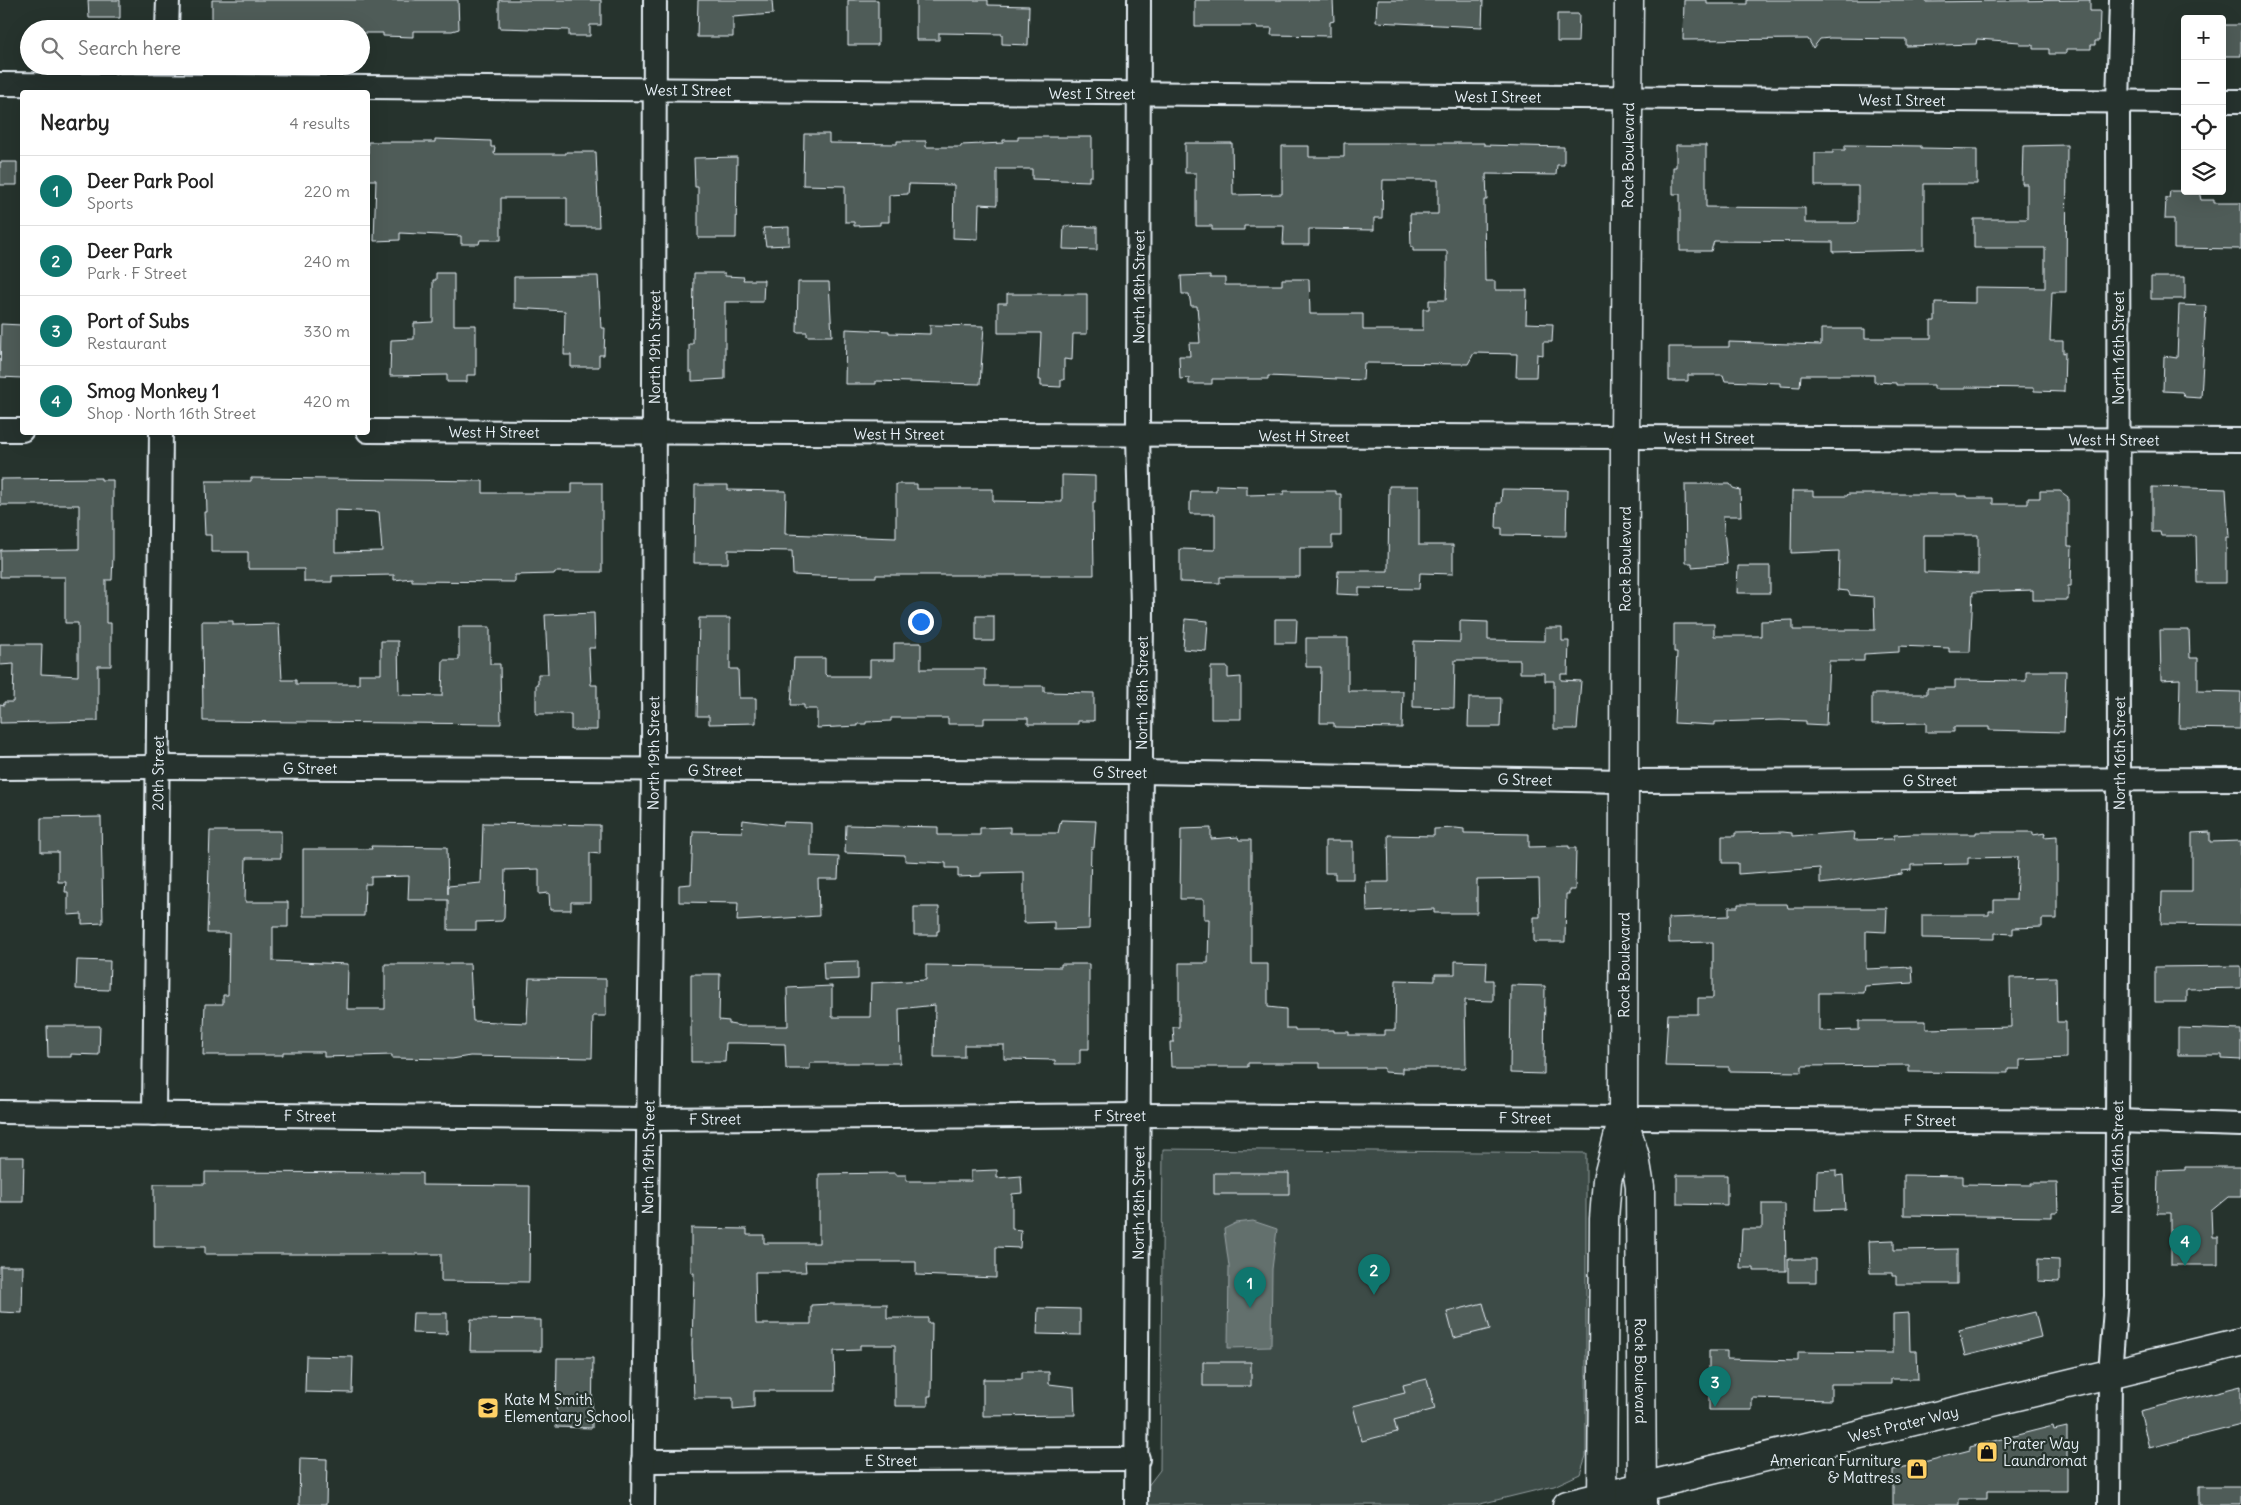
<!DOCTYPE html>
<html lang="en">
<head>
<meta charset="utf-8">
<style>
	body { margin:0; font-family:Delius,sans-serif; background:#f6f6f6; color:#222 }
	.controls { position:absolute; right:15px; top:15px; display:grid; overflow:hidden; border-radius:5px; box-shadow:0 5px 20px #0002 }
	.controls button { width:45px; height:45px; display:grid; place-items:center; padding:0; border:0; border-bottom:1px solid #e0e0e0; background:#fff; color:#222; font:25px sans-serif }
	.you { position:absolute; left:920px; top:621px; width:18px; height:18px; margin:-12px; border:4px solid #fff; border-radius:50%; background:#1a73e8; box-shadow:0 0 0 8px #1a73e833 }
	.badge { display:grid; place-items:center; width:32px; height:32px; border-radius:50%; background:#0f766e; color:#fff; font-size:16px; font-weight:700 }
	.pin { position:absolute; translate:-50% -41px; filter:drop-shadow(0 1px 2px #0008) }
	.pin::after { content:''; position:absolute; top:26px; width:18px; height:15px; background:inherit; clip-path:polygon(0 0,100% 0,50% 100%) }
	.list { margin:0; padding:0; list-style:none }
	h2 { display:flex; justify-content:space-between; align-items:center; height:65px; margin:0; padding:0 20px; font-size:21px }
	h2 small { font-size:16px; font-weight:400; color:#767676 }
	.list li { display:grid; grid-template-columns:32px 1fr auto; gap:15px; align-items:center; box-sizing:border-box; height:70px; padding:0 20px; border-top:1px solid #e0e0e0 }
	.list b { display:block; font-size:19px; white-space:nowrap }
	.list p { margin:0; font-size:16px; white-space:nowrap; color:#767676 }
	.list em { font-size:16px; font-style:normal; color:#767676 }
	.icon { flex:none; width:28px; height:28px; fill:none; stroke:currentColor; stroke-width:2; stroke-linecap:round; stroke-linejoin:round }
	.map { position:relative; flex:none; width:2241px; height:1505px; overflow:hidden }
	.search { position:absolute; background:#fff; box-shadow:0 5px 20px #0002; left:20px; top:20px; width:350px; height:55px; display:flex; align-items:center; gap:12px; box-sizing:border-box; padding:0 18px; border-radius:28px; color:#767676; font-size:19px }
	.panel { position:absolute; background:#fff; box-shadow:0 5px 20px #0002; left:20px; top:90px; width:350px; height:345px; border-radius:5px }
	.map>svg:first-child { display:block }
	.green { fill:#3e4b47; stroke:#939ea0 }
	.water { fill:#636f6d; stroke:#98a3a5 }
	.building { fill:#505c59; stroke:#e8f1f8; fill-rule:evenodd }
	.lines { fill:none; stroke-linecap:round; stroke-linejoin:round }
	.street-casing { stroke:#e8f1f8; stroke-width:26 }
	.secondary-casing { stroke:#e8f1f8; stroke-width:31 }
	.street { stroke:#26332d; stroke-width:22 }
	.secondary { stroke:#26332d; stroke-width:28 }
	.labels { text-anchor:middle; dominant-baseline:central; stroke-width:4.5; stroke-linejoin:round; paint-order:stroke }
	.street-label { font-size:15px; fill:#e8f1f8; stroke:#26332d }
	.poi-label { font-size:15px; fill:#e8f1f8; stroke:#26332d; text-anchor:start }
</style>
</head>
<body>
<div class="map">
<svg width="2241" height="1505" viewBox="0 0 2241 1505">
	<rect width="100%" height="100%" fill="#26332d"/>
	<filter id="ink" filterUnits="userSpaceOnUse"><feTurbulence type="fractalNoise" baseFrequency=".02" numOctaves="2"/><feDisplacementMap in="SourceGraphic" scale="10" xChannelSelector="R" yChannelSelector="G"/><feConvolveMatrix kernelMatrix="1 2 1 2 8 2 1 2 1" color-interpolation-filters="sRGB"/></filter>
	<g filter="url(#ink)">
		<!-- green -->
		<path class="green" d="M1163 1149 1586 1153V1456L1580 1474 1554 1486 1476 1505H1141V1495L1160 1470Z"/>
		<!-- water -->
		<path class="water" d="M1253 1221 1277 1229 1272 1269 1271 1347 1228 1348 1229 1266 1224 1229 1236 1223Z"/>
		<!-- building -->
		<path class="building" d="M88 0H120V18H89Z
			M212 0H458L459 29 452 31H413V37L383 36V33H361V29H293V23L212 26Z
			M499 0H601V25H590V36H569V30L499 28Z
			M698 0H772L773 14 733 17V37H697Z
			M848 0H878V45H848Z
			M916 0H988V5L1029 6 1028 45 1002 44V34L939 33V40H916Z
			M1195 0H1333L1334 21 1330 22V36L1271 35 1272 28H1257V26H1195Z
			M1377 0H1483L1482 27 1376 22Z
			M1684 0H1707V4H1747V0H1926V2L2090 0V11H2100L2099 41H2095V45H2091V49H2066V54H2049V49H2033V45H2020V42L1977 39 1976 44 1906 46V39L1830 38 1820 39 1813 48 1808 39 1683 40Z
			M1557 14H1579L1578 42H1557Z
			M2222 25H2241V56H2222Z
			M804 134H829V143L897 144V141H926V147H961V145L1003 143V140H1018V137H1092V176H1089V181L1032 179V169H997V205L979 204 978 239 953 238 954 185 909 184 908 194 889 195V222H880V225L854 226V222H845V186L803 185Z
			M435 139 491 141V147H495L494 154H566V152H596L599 227H567V198H501V240H480L479 244H461V236L400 233V240L374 241 376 180H368V142H435Z
			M1185 143H1232L1233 195 1282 194V146H1309V157H1344V143H1484V145L1564 147V165H1557L1556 175 1486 174 1487 200H1484L1485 281H1495V290H1527L1526 323 1553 324 1552 342H1543V355L1537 354 1536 377H1516L1517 354 1474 353 1468 364 1364 363 1363 380 1268 376V379H1212V384H1189V378L1180 379 1179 356H1190L1189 343H1200L1197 306H1191L1189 294H1182L1181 276 1210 275V278H1225V285H1282V279H1309L1310 314H1363V330H1423V309H1429V300H1446L1447 276V251H1413V247H1411L1410 214H1438V180H1383L1382 218H1374V230L1309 229V245H1283L1284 226H1244V230H1212V226H1196V173H1185Z
			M1676 145H1706V207L1805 208V223H1855L1858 221V186H1815V153H1833V150H1845V145L1921 146V148L1977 149V184H1924V250L1833 252V242L1714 241 1711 251H1680V194H1673V167H1676Z
			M2067 145 2066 292H2052L2050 341H2063V353L2065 352 2064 392 2034 391V388L1965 387V389H1934V385H1896V383L1874 382V375H1801L1800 387 1780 386V383L1725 381 1723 375H1688V381H1669V347H1729V342L1821 345V329H1865V338H1931V321H1935V302L1975 303V287L2045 288V248H1974V219H2027V184H2022L2023 146Z
			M737 157 736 238H698V187H695L694 158Z
			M0 162H17V185H0Z
			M2170 191H2199L2201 200H2214V203H2241V249L2174 248V219H2165L2166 198H2169Z
			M1064 226 1097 227V250L1063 249Z
			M789 227V245L766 246 763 228Z
			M436 273H454V325H476V375H467V382H447V375L390 376 391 340 414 339V323L433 322V280H436Z
			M694 273H725V276L744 277 743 280H764L763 302H725V379L692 381V372H689V344H693Z
			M598 276 601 328H605L604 355H599V367H571V355H564L565 311 514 308V277Z
			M2151 277H2185V299H2151Z
			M798 282H829L832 336H807V332H797Z
			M1007 294H1087V334H1073L1072 360 1064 359V380H1061V387L1041 386V380H1039L1041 333H998V303H1007Z
			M2179 305 2206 306 2201 398 2185 397 2182 392 2163 391 2164 356 2177 358Z
			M1 324 22 325V378L0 377Z
			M930 325 984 326 980 384 876 381V384H845L846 329 889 331V333L930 334Z
			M1062 475 1095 476V502H1093L1094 575H876V577H844L793 575 792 551 728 550V563H694L695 485H728V490L786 491 785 534 896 538V484H917V489H993V501L1062 502Z
			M101 478V480H113V557L112 580H106V623H111V666H98V721L0 723V704L4 705V702H13L14 664 0 665V644H42L41 674 78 676V623H65V577H0V550L79 549V505H0V479Z
			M251 478 483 481V493H572V483H602V572H555L554 574 515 575V582L412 581V578L394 580V575L332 576V582H304V569H248V552H211V535H205L204 512H207L206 481H251ZM335 510 379 512 382 551 335 552Z
			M1685 484H1730L1733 488 1740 490 1741 516H1723L1727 564 1692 567V563H1686Z
			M1216 485 1247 486V495L1284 494V491H1336V494H1341V536H1332V548H1300V577H1220V583L1180 582V549L1215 550V514H1190V502L1191 491H1216Z
			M1389 486H1419V545H1453V574L1420 573 1419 589 1359 588V595L1337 594 1338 571H1388Z
			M2152 487 2226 489 2229 537H2226V583H2197L2196 536H2161L2160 532H2152Z
			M1502 489 1567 490 1566 536 1502 535V528H1496L1497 503H1501Z
			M1792 491H1813V496H1847L1848 494H1957V496H1967V498H1993V504H2028V498H2040V491H2060L2068 497V546H2072L2071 586H2068V600H2033V590L1973 592 1970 652H1949V648L1899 646V652L1864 654V661H1829L1826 726 1806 725V721L1780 720 1715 722V725L1674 723 1677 652H1674V624H1714V636H1761V621L1793 620V630H1875L1874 597 1850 595 1848 591 1838 590 1839 551 1791 553ZM1924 535H1978V574L1924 572Z
			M1738 566H1770V593H1737Z
			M594 613 595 648H589L591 685H597V730H571V714H536V684H538V674H548L545 615Z
			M976 616H994V641H976Z
			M699 618H730V669H738L739 698H756V723L709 724V716H697Z
			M1185 619 1208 621 1206 651 1183 649Z
			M1275 619H1297L1296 643H1275Z
			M202 621H233V625L279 624 282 680H296V684H359V674H381V641H398L399 695 442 696 443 660H459V627H490V664H500L501 724 203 721Z
			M1460 621 1488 622V640L1545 641V628H1562V641H1569L1568 674H1561V680L1581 681 1577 729H1554V681H1545V673H1520V660H1455L1454 708 1413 707 1414 641 1460 642Z
			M2160 630H2189L2190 658H2198V691L2241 692 2240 729 2179 728 2180 679 2161 680Z
			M1306 638H1348V691H1403L1402 728 1334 727V723H1320L1321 667H1306Z
			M894 643H921V669H985V686H1044V692L1094 693V721H1078V724H1028V718H984V724H948V718H891V721L866 722V724H858V726L817 728V709H804V705H791L794 658H825V674L827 676H870V660H894Z
			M1211 667H1228V678L1241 677V719H1211Z
			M2026 671H2066L2064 732 1989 730V727H1954V732H1926V723L1872 724V694H1927V688H1955V680L2026 681Z
			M1469 698H1501L1500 727H1468Z
			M101 817 103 923 82 924V914L68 915V892H65L66 882H58V852H41V818Z
			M743 820 783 825 784 822 811 823V856L839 857 838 879H818L819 916 737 921 738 903 679 902V885L691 884 693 831 742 832Z
			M1061 820 1096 821 1094 848H1091L1089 929 1054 930V922L1024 923V872L981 873V876L958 877V868H946V863L905 861V855L845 853 846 825 938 827V835H980V828L1010 827V833H1058Z
			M483 823 600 825V854L590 853V902H571V910H550L549 893 539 894V869L505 870 504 918 502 921 476 922V930H448V900H408L409 876 371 877V884H365L364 916H303V849H372L371 846 447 847 448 894V886L481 883Z
			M1211 828V839L1238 837 1239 840H1251V964H1268V1007L1286 1009V1028H1295V1030H1334V1032H1349V1035H1385V1030H1395L1396 980 1435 981V974H1455V961L1487 962 1486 980H1493V1001L1465 1000 1466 1068H1402V1073L1384 1072V1068H1320V1063H1248V1067H1171L1170 1042H1174L1173 1027H1179V963H1208L1209 919H1204V899H1180L1181 829Z
			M1456 828 1464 829V833L1529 834V847L1569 846V848H1576L1575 890H1569V894H1566L1565 942H1534V917H1540L1539 879 1477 880V913H1434V909L1367 912 1366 882H1389L1388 835 1434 836V829Z
			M210 831H281V858H246L245 902H288V927H273V961L348 964 347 1009H385V964H470L473 1021 527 1023 529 978 606 979V1016H593L592 1058 470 1056 452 1059 392 1058V1055L324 1057V1052H283V1055H203L205 1004H223V995H228L229 933H207Z
			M1783 832 1792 833V836L1852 832 1855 833 1854 840 1894 839V835L1913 834H1976V832H2033V835L2045 833 2044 837 2057 836V919H2042V927L2013 928V934L1995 933V939L1922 938V915H1989V911H1994V900H2016L2018 857 1968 858V864L1911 865V870L1902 871V874L1820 884V868L1738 874V863H1722V836H1735V833Z
			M2210 832V842L2241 841V925L2161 924 2162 892H2192V833Z
			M1325 841H1353V879H1335V873H1325Z
			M1738 904H1787L1788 908H1887L1886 932 1866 931V969L1912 967 1913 983 1865 986 1864 993H1819V1031L1859 1030V1021H1926V1029L2011 1027 2010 978 2056 977 2057 1022H2066V1058L2020 1060V1069H2008V1073L1909 1072V1065L1802 1066V1072L1729 1071V1067L1665 1066 1668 1014H1698V998H1713V942L1669 943 1668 918 1729 916V907H1738Z
			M914 907H939V931H937V935H914Z
			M77 960 110 961 109 990 76 989Z
			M858 961V979L824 980 823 962Z
			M1061 964H1089V1049H1080V1064H1055V1060L1004 1059V1045H964V1057H934L935 1005 899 1009 900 1063H810V1069H786L785 1044 741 1043H726L725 1062H691V974H720L719 1020 729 1021V1024L741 1026H788L787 988 832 986V1017H870L871 983 926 980V965L1061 967Z
			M2241 966V988L2187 989V1002H2155V967Z
			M1511 985 1545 986 1544 1074 1510 1073Z
			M47 1026H100L99 1055 71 1054V1057H48Z
			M2178 1028 2241 1030V1060L2222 1059V1055H2178Z
			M0 1157H24L23 1202H0Z
			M2185 1167H2241V1197H2228L2211 1211 2212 1237H2218V1265H2171V1213H2157L2158 1171 2185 1170Z
			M997 1170V1178L1021 1176 1022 1193 1012 1194V1229L1021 1230 1020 1248 996 1247V1278L916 1275V1262H805L806 1272H755L756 1324H811V1305L831 1304H887V1318H928V1323H932L931 1396H928V1406H895V1345H860V1350L834 1351 835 1391H754V1407L733 1409V1398H694L692 1345 694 1273H691V1228L747 1229V1235H764V1243H819V1174L896 1173V1175H906V1181H971V1171Z
			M1836 1170V1176L1843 1175 1845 1209 1816 1210 1817 1171Z
			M205 1172 422 1173V1185L530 1186 529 1282 441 1281V1254H205V1247H154V1184H205Z
			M1214 1173H1289V1194H1214Z
			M1677 1175H1727V1205L1677 1204Z
			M1904 1175 1963 1176V1184L2031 1185V1183H2057L2058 1212H2052V1217L1904 1215Z
			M1762 1204H1785L1786 1271H1754V1268H1740L1742 1229H1762Z
			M1894 1240V1250L1957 1249V1284H1896V1276H1892V1273H1870L1869 1241Z
			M1788 1259H1816V1282H1788Z
			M2038 1259 2059 1260V1282L2038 1281Z
			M0 1266H23L22 1313 0 1312Z
			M1483 1303 1490 1329 1454 1338 1447 1312Z
			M1038 1308 1080 1309V1335L1037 1334Z
			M2035 1312 2041 1337 1965 1356 1959 1330Z
			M413 1313H447V1334L412 1333Z
			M1909 1313 1910 1351H1917L1918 1379H1891V1384H1831V1400L1752 1398V1410H1709V1351H1727V1359L1798 1361V1352L1893 1353V1314Z
			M471 1319 541 1320V1351H470Z
			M306 1356 353 1357 352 1393 305 1392Z
			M557 1358H593L592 1428 556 1427Z
			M1203 1362H1251V1386H1203Z
			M1022 1372H1049V1384L1074 1387 1075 1415 983 1416V1379H1022Z
			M1427 1379 1435 1409 1394 1420 1397 1432 1362 1441 1353 1406 1405 1393 1403 1385Z
			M2241 1386V1425L2149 1448 2140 1411Z
			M2053 1426 2054 1430 2067 1427V1491H1987V1499H1959V1505H1893V1470L1970 1450V1447Z
			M300 1458 327 1459 326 1505H299Z
			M2199 1487H2241V1505H2199Z"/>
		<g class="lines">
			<!-- street casing -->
			<g class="street-casing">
				<g id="street">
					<path d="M167 29 168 0"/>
					<path id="s1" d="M0 84 2185 102"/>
					<path d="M2222 101H2241"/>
					<path d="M0 430H22"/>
					<path id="s2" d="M368 431 2241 440"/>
					<path id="s3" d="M0 768 159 767 1141 772 1625 781 2241 779"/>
					<path id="s4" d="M0 1112 647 1119 1140 1115 2117 1121 2241 1125"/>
					<path id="s5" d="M154 1114 161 432"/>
					<path id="s6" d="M643 1461 1138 1459"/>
					<path id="s7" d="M643 1505 653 769 655 0"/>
					<path id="s8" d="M1136 1505 1142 608 1138 434 1139 0"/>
					<path id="s9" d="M2109 1505 2110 1373 2116 1296 2119 778 2118 102 2121 0"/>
				</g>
			</g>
			<!-- secondary casing -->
			<g class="secondary-casing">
				<g id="secondary">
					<path id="s10" d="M1623 1118 1635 1157 1640 1187 1642 1505"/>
					<path id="s11" d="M1567 1505 2241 1342"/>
					<path id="s12" d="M1602 1505 1604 1219 1607 1180 1623 1118 1625 438 1629 0"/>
				</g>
			</g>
			<!-- street -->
			<use href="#street" class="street"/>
			<!-- secondary -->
			<use href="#secondary" class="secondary"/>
		</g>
	</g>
	<!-- icons -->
	<defs>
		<g id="school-square" transform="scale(1.125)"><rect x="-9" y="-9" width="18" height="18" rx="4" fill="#ffd166" stroke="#26332d"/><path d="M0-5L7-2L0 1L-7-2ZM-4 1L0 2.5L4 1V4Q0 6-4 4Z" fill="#111"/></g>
		<g id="shop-square" transform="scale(1.125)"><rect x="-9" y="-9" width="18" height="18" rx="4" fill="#ffd166" stroke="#26332d"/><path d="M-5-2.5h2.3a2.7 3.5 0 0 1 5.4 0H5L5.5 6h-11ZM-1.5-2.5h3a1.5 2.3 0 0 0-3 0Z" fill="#111"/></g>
	</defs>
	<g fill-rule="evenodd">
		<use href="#school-square" x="488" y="1408"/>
		<use href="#shop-square" x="1987" y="1452"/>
		<use href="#shop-square" x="1917" y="1469"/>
	</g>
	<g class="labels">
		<!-- street labels -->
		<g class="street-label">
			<text stroke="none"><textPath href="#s1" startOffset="688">West I Street</textPath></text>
			<text stroke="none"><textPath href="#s1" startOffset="1092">West I Street</textPath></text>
			<text stroke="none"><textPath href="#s1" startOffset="1498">West I Street</textPath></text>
			<text stroke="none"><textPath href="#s1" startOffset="1902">West I Street</textPath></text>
			<text stroke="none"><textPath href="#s12" startOffset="1352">Rock Boulevard</textPath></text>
			<text stroke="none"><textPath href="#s8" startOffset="1218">North 18th Street</textPath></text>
			<text stroke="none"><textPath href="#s7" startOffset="1158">North 19th Street</textPath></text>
			<text transform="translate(2118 348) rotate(-90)">North 16th Street</text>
			<text stroke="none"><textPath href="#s2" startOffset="126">West H Street</textPath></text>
			<text stroke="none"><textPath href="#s2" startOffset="531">West H Street</textPath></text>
			<text stroke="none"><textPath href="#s2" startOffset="936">West H Street</textPath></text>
			<text stroke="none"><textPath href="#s2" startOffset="1341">West H Street</textPath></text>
			<text stroke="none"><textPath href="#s2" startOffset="1746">West H Street</textPath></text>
			<text stroke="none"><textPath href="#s12" startOffset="948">Rock Boulevard</textPath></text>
			<text stroke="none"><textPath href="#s8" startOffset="812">North 18th Street</textPath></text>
			<text stroke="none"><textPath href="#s7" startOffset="752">North 19th Street</textPath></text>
			<text stroke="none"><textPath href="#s9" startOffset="752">North 16th Street</textPath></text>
			<text stroke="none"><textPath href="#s3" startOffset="310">G Street</textPath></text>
			<text stroke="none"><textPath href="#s3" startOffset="715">G Street</textPath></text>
			<text stroke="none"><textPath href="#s3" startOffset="1120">G Street</textPath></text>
			<text stroke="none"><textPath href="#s5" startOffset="341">20th Street</textPath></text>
			<text stroke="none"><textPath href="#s3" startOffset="1525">G Street</textPath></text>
			<text stroke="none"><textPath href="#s3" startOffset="1930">G Street</textPath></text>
			<text stroke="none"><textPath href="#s12" startOffset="542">Rock Boulevard</textPath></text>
			<text stroke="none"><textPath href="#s4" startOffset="310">F Street</textPath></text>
			<text stroke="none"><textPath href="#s4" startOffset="1120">F Street</textPath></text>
			<text stroke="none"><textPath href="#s4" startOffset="1525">F Street</textPath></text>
			<text stroke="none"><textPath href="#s4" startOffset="715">F Street</textPath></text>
			<text stroke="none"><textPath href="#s4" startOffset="1930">F Street</textPath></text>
			<text stroke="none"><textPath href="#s7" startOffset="348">North 19th Street</textPath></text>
			<text stroke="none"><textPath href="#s9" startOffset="348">North 16th Street</textPath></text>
			<text stroke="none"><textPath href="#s8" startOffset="302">North 18th Street</textPath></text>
			<text stroke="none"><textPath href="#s10" startOffset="255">Rock Boulevard</textPath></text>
			<text stroke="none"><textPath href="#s11" startOffset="346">West Prater Way</textPath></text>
			<text stroke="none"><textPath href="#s6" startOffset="248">E Street</textPath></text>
		</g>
		<!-- poi labels -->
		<g class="poi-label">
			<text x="504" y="1399">Kate M Smith<tspan x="504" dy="17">Elementary School</tspan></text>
			<text x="2003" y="1443">Prater Way<tspan x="2003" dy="17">Laundromat</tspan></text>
			<text x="1901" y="1460" text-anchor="end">American Furniture<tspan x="1901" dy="17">&amp; Mattress</tspan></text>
		</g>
	</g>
</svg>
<div class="controls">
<button>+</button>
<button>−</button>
<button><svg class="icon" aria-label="locate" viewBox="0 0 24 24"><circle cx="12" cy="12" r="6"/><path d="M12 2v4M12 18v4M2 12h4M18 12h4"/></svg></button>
<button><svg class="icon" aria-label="layers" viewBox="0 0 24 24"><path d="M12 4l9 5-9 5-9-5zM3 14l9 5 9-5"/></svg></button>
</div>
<div class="you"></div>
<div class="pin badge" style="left:1250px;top:1308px">1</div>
<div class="pin badge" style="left:1374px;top:1295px">2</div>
<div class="pin badge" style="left:1715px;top:1407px">3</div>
<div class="pin badge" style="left:2185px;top:1266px">4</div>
<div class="search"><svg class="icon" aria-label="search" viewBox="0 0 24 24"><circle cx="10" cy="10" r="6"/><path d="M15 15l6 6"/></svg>Search here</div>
<section class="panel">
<h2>Nearby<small>4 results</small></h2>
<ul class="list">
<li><span class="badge">1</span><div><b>Deer Park Pool</b><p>Sports</p></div><em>220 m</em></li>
<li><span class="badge">2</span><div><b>Deer Park</b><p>Park · F Street</p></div><em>240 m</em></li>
<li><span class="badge">3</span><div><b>Port of Subs</b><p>Restaurant</p></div><em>330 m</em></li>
<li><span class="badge">4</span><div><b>Smog Monkey 1</b><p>Shop · North 16th Street</p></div><em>420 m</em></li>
</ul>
</section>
</div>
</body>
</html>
